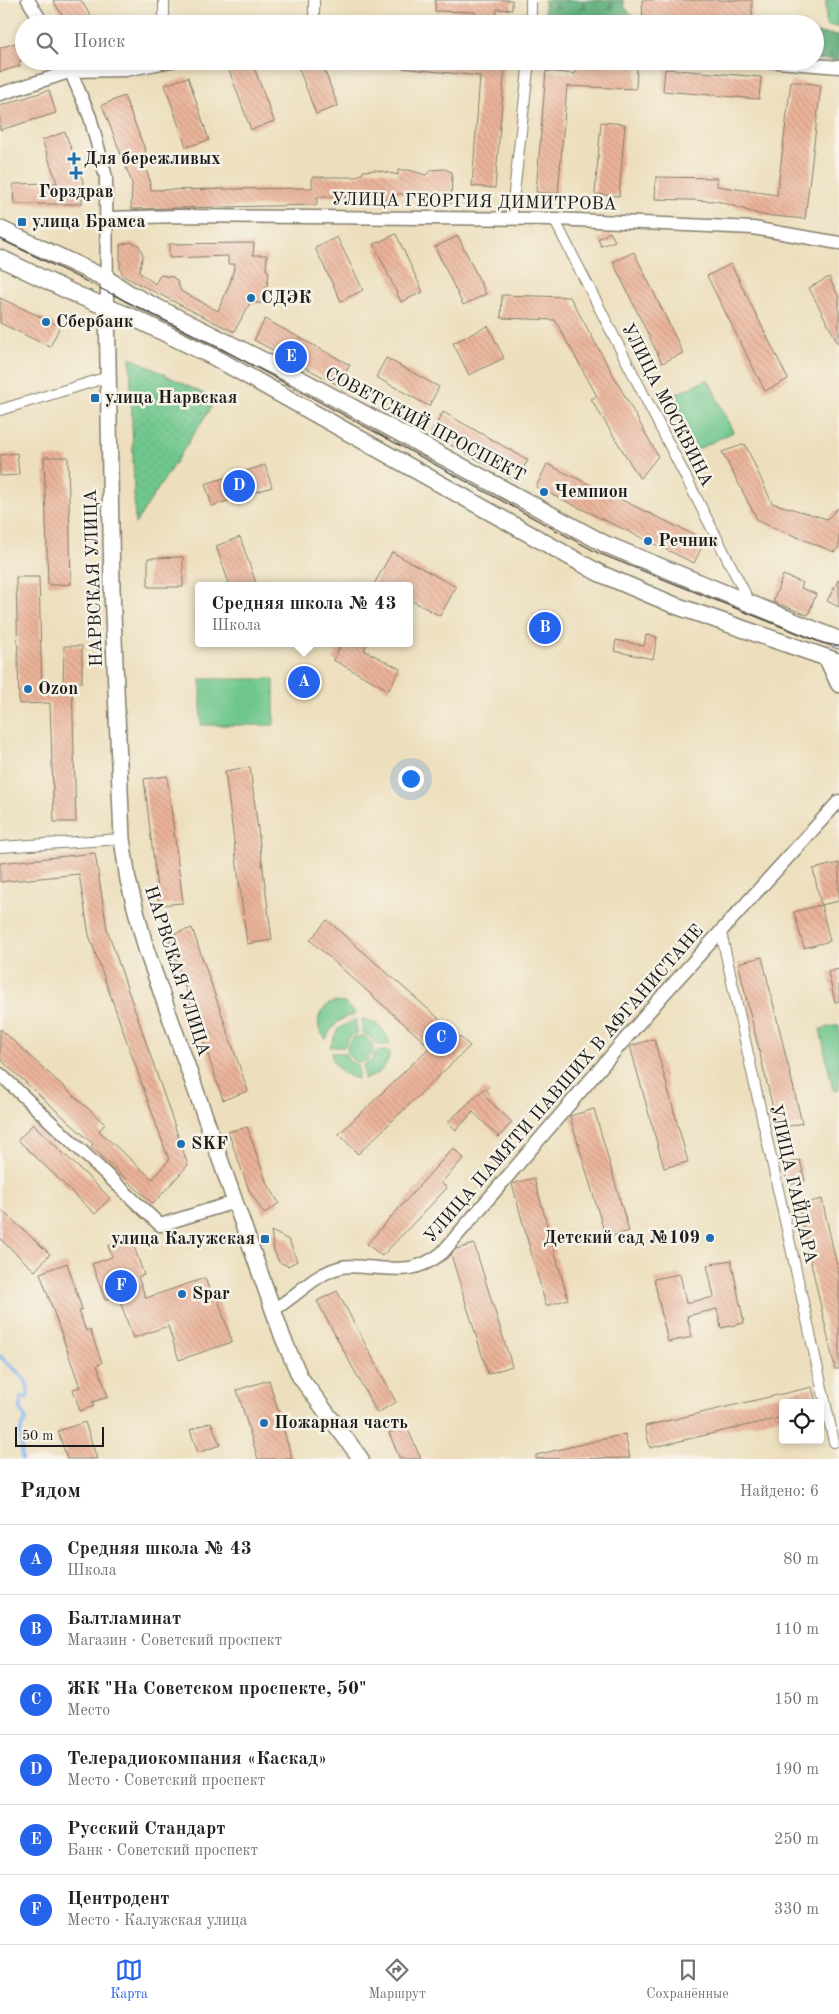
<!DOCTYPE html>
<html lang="ru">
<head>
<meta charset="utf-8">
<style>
	body { margin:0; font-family:"Old Standard TT",serif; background:#f2f2f2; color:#202124 }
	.controls { position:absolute; right:15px; bottom:15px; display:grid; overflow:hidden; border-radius:5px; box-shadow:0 2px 8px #0003 }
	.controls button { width:45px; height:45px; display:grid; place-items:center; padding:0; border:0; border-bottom:1px solid #e0e0e0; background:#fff; color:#202124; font:25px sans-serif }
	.scale { position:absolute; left:15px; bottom:12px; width:89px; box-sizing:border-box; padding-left:5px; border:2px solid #1c1c1c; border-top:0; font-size:14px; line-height:18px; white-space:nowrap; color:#1c1c1c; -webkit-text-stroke:4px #f7f3e8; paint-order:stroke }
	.you { position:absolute; left:410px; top:778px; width:18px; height:18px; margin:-12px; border:4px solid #fff; border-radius:50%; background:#1a73e8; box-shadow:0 0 0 8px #1a73e833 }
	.badge { display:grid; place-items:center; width:32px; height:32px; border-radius:50%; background:#2563eb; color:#fff; font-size:16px; font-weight:700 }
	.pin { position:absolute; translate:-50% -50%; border:2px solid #fff; box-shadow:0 1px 5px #0006 }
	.popup { position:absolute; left:195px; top:582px; width:218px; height:65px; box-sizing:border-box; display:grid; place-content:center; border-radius:5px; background:#fff; filter:drop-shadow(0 1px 4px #0005); font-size:16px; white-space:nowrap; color:#757577 }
	.popup b { font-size:19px; color:#202124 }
	.popup::after { content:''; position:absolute; left:50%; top:100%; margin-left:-10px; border:10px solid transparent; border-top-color:#fff }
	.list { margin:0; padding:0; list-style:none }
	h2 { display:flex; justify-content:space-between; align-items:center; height:65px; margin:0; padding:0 20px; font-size:21px }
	h2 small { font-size:16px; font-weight:400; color:#757577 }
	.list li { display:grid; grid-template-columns:32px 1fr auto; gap:15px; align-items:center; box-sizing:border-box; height:70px; padding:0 20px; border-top:1px solid #e0e0e0 }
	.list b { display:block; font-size:19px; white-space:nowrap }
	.list p { margin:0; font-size:16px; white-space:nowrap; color:#757577 }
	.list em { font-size:16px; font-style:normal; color:#757577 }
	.icon { flex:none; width:28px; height:28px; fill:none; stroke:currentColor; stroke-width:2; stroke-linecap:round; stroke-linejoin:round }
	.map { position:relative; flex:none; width:839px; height:1459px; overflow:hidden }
	.search { position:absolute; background:#fff; box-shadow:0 2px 8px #0003; left:15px; right:15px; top:15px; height:55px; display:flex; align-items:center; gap:12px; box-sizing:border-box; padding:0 18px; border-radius:28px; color:#757577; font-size:19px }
	.sheet { height:485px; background:#fff }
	nav { display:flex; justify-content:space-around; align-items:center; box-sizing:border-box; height:70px; border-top:1px solid #e0e0e0; background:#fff; font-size:14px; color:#757577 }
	nav a { display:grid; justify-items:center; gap:2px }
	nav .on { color:#2563eb }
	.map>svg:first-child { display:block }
	.grass { fill:url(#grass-dots); stroke:#467254 }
	.forest { fill:url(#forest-firs); stroke:#3c644a }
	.park { fill:#70c78d; stroke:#467254 }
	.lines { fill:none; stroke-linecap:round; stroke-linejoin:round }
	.stream { stroke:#84b7f1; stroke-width:4 }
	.building { fill:url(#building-back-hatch) }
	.minor-casing { stroke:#847e6c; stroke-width:12 }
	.tertiary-casing { stroke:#847e6c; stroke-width:15 }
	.secondary-casing { stroke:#847e6c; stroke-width:18 }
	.primary-casing { stroke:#847e6c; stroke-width:19 }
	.minor { stroke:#fff; stroke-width:10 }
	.tertiary { stroke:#fff; stroke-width:12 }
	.secondary { stroke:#fff; stroke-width:15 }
	.primary { stroke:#fff; stroke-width:16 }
	.tram { stroke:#1c1c1c; stroke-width:1 }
	.poi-dot { fill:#1f6fb2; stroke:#f7f3e8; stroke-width:2 }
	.labels { text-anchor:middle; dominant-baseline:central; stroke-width:5; stroke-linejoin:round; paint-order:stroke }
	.poi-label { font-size:18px; font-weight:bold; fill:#1c1c1c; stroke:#f7f3e8; text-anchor:start }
	.street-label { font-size:18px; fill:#1c1c1c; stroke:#f7f3e8 }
</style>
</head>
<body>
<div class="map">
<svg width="839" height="1459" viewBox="0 0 839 1459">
	<defs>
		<pattern id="grass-dots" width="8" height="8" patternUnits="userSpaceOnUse" patternTransform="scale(1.25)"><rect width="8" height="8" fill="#70c78d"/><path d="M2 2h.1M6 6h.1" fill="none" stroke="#60aa79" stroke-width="1.8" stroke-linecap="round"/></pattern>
		<pattern id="forest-firs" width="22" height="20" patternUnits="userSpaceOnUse" patternTransform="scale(1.25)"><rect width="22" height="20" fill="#5cac78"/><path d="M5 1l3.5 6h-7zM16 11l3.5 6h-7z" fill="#4b8b62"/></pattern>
		<pattern id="building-back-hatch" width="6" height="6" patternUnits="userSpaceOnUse" patternTransform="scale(1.25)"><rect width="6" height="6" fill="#ebb399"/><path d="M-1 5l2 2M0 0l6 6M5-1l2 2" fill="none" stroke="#c99983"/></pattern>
	</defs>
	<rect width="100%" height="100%" fill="#f7f3e8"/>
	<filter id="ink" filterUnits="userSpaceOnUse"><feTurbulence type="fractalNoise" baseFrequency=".02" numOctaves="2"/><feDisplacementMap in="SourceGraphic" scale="10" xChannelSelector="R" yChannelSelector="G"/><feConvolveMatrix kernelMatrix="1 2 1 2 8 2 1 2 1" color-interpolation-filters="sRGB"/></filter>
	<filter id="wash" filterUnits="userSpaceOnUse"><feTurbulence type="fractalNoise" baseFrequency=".0096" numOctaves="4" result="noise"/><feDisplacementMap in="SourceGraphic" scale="20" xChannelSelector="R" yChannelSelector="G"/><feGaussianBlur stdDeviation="1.12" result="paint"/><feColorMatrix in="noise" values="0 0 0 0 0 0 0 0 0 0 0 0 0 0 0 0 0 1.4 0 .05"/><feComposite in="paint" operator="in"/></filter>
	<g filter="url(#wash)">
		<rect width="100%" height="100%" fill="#eddfbd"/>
		<!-- grass -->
		<path class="grass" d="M130 357 216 400 135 524Z"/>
		<!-- forest -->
		<path class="forest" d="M544 0H623L625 7 639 24H545Z
			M815 33 839 35V61L815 59Z"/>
		<!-- park -->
		<path class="park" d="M826 0H839V26H826Z
			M708 379 733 432 694 451 669 397Z
			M201 679H274V725H201Z
			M334 1002 345 1003 356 1014C341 1017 332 1025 326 1039 313 1027 317 1007 334 1002Z
			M356 1019 357 1033 348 1038 344 1047H330L338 1029Z
			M362 1019C377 1021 387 1030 390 1045H376L371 1037 362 1033Z
			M839 1025V1089L833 1090 820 1029Z
			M347 1049a13 13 0 1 1 26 0a13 13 0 1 1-26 0Z
			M376 1051H390C388 1066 379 1076 364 1079L363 1065 372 1060Z
			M331 1053H344L349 1061 358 1065V1079C343 1076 334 1068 331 1053Z"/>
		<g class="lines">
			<!-- stream -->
			<path class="stream" d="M0 1356C11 1368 34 1379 27 1398L21 1397V1411L26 1419 21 1429 22 1459"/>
		</g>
		<g id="blocks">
			<!-- building -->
			<path class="building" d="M53 0H81L95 24H67Z
				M435 0H512V10L497 9 496 23H475V12L435 11Z
				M642 0H752V21L643 23Z
				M21 41 24 60 19 61 20 66 0 72V48Z
				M296 61H321L338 106 316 114Z
				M400 61H467V63L505 66 495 188 472 186 480 76 400 68Z
				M252 62 274 121 251 130 229 70Z
				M576 64 637 67 636 89 567 86 558 194 536 192 546 71 575 74Z
				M665 69 761 77 759 99 663 91Z
				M188 77 209 140 186 147 165 85Z
				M791 81 821 85 805 219 762 215 717 201 655 199 656 177 717 178V186L777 195Z
				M49 90 56 113 0 130V106Z
				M124 96 146 152 141 154 149 178 151 190 312 188V177H355L363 173V171L376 170 398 175V170H409L426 175 432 170 444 169 452 172 451 204 444 194H434L426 200 423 196 420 199 417 196 413 199 410 194H398L392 200 390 197 385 200 384 197 380 200 376 194 363 195 359 200 356 197H317V205L131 209 132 183 102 105Z
				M601 122 625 124 619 196 595 194Z
				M65 132 83 181 82 204H14L13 184 57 183 42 140Z
				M610 232 615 241 601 246 598 239Z
				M396 234 423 292 401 302 374 244Z
				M458 236 486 294 463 305 435 247Z
				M337 237 363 290 341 301 315 248Z
				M130 242 139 245 143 255 139 272 155 284 160 275 173 277 177 281 181 291 218 311 230 283 235 264H228V256L169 258V244L254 243 253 255H267L266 270 269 272 267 287 265 286 267 298 263 296 262 303H250L234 332 123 276 120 269V245Z
				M634 252 683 353 662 363 613 262Z
				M731 264 788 379 765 391 707 276Z
				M829 277 839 297V345L809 288Z
				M502 295 570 297 658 456 640 479 591 399 597 396 555 320 501 318Z
				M0 298 60 326 50 347 0 323Z
				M265 319 350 365 338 385 254 340Z
				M488 326 504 358 469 375 453 343Z
				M386 358 439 387 429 406 376 377Z
				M443 412 528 460 516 481 431 434Z
				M745 444 772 503 827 519 839 507V547L834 552 758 521 722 452Z
				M17 453 19 475 0 476V455Z
				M44 457H68L71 584 48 585Z
				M547 464 705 540 694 563 536 487Z
				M265 465 272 487 212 506 205 484Z
				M240 537 257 586H230L216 546Z
				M392 552 456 587 440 616 409 599V586H373Z
				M183 557V587H148V558Z
				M783 575 803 583 801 588 816 594 808 615 773 602Z
				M16 577H39L42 694H63L64 646H82V682H72L76 822H54L50 703 19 704Z
				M839 579V607L827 601Z
				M646 635 657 637 653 659 614 651 616 640 644 646Z
				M342 643H368L364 650 400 669 389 690 333 660Z
				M250 767 272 940 247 944 225 771Z
				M167 776 183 903 159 905 144 779Z
				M95 853 107 929 188 1165 153 1204 91 1147 93 1144 0 1059V1029L105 1124 99 1131 152 1179 169 1160 89 935 79 874 0 882V863Z
				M839 863V901L821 905 813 869Z
				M821 905 830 941 804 948 794 912Z
				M327 920 470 1046 358 1154 339 1134 430 1047 310 940Z
				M192 928 248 1091 223 1100 168 936Z
				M762 957 802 1123 778 1129 738 963Z
				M839 969V1001L835 1002 828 972Z
				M654 1039 688 1162 664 1168 630 1046Z
				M485 1088 490 1094 486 1098 512 1122 499 1137 473 1112 456 1130 448 1122Z
				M594 1109 629 1231 606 1238 570 1116Z
				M33 1124 110 1198 95 1214 18 1140Z
				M247 1127 266 1181 279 1203 264 1214 249 1190 228 1132Z
				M453 1148 464 1158 441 1183 447 1188 382 1256 367 1244Z
				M800 1160 805 1181 788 1185 783 1164Z
				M534 1178 568 1299 546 1306 512 1184Z
				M822 1199 839 1275V1369H835L798 1205Z
				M0 1209 50 1254 35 1271 0 1239Z
				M271 1231 289 1240 297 1261 288 1266 279 1262 274 1251Z
				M131 1238 144 1275 138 1277 146 1298 205 1278 210 1292 215 1290 232 1342 179 1360 168 1326 133 1338 118 1295 105 1300 92 1264 112 1257 108 1246Z
				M474 1244 512 1366 488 1374 451 1255 456 1249Z
				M731 1260 744 1323 721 1328 717 1309 687 1316 692 1337 668 1342 654 1279 680 1274 686 1303 714 1297 707 1265Z
				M67 1263 82 1309 79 1311 86 1331 90 1329 102 1363 97 1365 108 1397 92 1402 94 1406 80 1411 73 1389 80 1387 40 1273Z
				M337 1291 396 1402 377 1413 317 1301Z
				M269 1380 292 1459H258L237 1390Z
				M812 1387 816 1403H783V1417L650 1448 645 1426Z
				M85 1422 97 1459H67L58 1431Z
				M211 1422 220 1445 198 1453 190 1430Z
				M406 1425 421 1459H400L389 1433Z
				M625 1434 630 1458 536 1459V1455Z"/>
		</g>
	</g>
	<g filter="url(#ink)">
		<use href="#blocks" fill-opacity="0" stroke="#847e6c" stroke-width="1"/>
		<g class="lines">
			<!-- minor casing -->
			<g class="minor-casing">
				<path id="minor" d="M164 0V24
					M531 0V24
					M314 24V0
					M511 219 529 61
					M554 219 750 603
					M0 410 108 377
					M0 847 122 839
					M721 932 834 1442"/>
			</g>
			<!-- tertiary casing -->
			<g class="tertiary-casing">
				<path id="tertiary" d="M28 0 43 24
					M66 61 90 117 106 177 107 306
					M766 61 839 67
					M0 94 72 71 125 70 172 61
					M108 218 180 216 554 219 753 228 839 243
					M0 1074 160 1225 235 1202
					M273 1310C296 1297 315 1273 342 1267 349 1265 357 1267 365 1267 397 1269 415 1274 442 1253L663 995 839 801"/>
			</g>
			<!-- secondary casing -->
			<g class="secondary-casing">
				<path id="secondary" d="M107 306 112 588 122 839 128 880 146 949 283 1338 300 1377 361 1459"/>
			</g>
			<!-- primary casing -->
			<g class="primary-casing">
				<path id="primary" d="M0 229 107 279 130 294 296 377 605 544 839 640
					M0 258 77 295 134 318 214 357 599 573 674 605 839 662
					M827 658 839 684"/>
			</g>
			<!-- minor -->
			<use href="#minor" class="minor"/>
			<!-- tertiary -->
			<use href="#tertiary" class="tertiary"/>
			<!-- secondary -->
			<use href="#secondary" class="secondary"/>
			<!-- primary -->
			<use href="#primary" class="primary"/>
			<!-- tram -->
			<path class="tram" d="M0 239 211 343 598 553 822 643 839 646"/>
		</g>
	</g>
	<!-- markers -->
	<g class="poi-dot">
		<path d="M71.5 151.5h5v5h5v5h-5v5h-5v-5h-5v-5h5z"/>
		<path d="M73.5 165.5h5v5h5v5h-5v5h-5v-5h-5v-5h5z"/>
		<rect x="17" y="217" width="10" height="10" rx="2.5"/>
		<circle cx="251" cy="298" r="5"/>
		<circle cx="46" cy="322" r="5"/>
		<rect x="90" y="393" width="10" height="10" rx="2.5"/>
		<circle cx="544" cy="492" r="5"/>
		<circle cx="648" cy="541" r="5"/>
		<circle cx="28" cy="689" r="5"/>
		<circle cx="181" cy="1144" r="5"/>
		<circle cx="710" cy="1238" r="5"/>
		<rect x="260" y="1234" width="10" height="10" rx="2.5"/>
		<circle cx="182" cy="1294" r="5"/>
		<circle cx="264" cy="1423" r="5"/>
	</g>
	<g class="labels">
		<!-- poi labels -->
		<g class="poi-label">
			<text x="84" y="159">Для бережливых</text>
			<text x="76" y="192" text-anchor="middle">Горздрав</text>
			<text x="32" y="222">улица Брамса</text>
			<text x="261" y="298">СДЭК</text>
			<text x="56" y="322">Сбербанк</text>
			<text x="105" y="398">улица Нарвская</text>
			<text x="554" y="492">Чемпион</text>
			<text x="658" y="541">Речник</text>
			<text x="38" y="689">Ozon</text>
			<text x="191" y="1144">SKF</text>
			<text x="700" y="1238" text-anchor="end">Детский сад №109</text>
			<text x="255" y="1239" text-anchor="end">улица Калужская</text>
			<text x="192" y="1294">Spar</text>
			<text x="274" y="1423">Пожарная часть</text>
		</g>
		<!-- street labels -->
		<g class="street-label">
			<text transform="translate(474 202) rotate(1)">УЛИЦА ГЕОРГИЯ ДИМИТРОВА</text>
			<text transform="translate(667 405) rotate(63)">УЛИЦА МОСКВИНА</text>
			<text transform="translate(425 425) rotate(28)">СОВЕТСКИЙ ПРОСПЕКТ</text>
			<text transform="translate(94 578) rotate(-92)">НАРВСКАЯ УЛИЦА</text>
			<text transform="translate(177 971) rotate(72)">НАРВСКАЯ УЛИЦА</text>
			<text transform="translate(564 1084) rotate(-49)">УЛИЦА ПАМЯТИ ПАВШИХ В АФГАНИСТАНЕ</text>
			<text transform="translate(793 1184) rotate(77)">УЛИЦА ГАЙДАРА</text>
		</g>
	</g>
</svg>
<div class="controls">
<button><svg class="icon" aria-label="locate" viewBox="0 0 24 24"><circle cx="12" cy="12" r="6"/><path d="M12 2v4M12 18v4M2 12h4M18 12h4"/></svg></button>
</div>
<div class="scale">50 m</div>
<div class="you"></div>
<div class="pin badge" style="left:304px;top:682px">A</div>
<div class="popup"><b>Средняя школа № 43</b>Школа</div>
<div class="pin badge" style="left:545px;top:628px">B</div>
<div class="pin badge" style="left:441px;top:1038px">C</div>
<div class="pin badge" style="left:239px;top:486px">D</div>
<div class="pin badge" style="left:291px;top:357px">E</div>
<div class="pin badge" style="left:121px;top:1286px">F</div>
<div class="search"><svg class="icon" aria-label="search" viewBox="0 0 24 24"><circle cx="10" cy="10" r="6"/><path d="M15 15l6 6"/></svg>Поиск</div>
</div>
<section class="sheet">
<h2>Рядом<small>Найдено: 6</small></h2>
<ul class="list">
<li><span class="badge">A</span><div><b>Средняя школа № 43</b><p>Школа</p></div><em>80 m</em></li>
<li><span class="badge">B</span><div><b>Балтламинат</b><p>Магазин · Советский проспект</p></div><em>110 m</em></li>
<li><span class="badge">C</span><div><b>ЖК &quot;На Советском проспекте, 50&quot;</b><p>Место</p></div><em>150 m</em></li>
<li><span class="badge">D</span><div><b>Телерадиокомпания «Каскад»</b><p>Место · Советский проспект</p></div><em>190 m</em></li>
<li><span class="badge">E</span><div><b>Русский Стандарт</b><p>Банк · Советский проспект</p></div><em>250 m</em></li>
<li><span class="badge">F</span><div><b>Центродент</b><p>Место · Калужская улица</p></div><em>330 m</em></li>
</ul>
</section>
<nav>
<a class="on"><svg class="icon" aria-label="map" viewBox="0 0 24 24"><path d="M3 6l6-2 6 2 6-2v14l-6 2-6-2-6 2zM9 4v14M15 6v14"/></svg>Карта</a>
<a><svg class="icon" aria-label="directions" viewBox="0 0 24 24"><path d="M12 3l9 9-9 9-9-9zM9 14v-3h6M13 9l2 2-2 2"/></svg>Маршрут</a>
<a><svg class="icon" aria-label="saved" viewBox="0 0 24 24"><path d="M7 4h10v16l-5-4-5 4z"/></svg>Сохранённые</a>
</nav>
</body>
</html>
